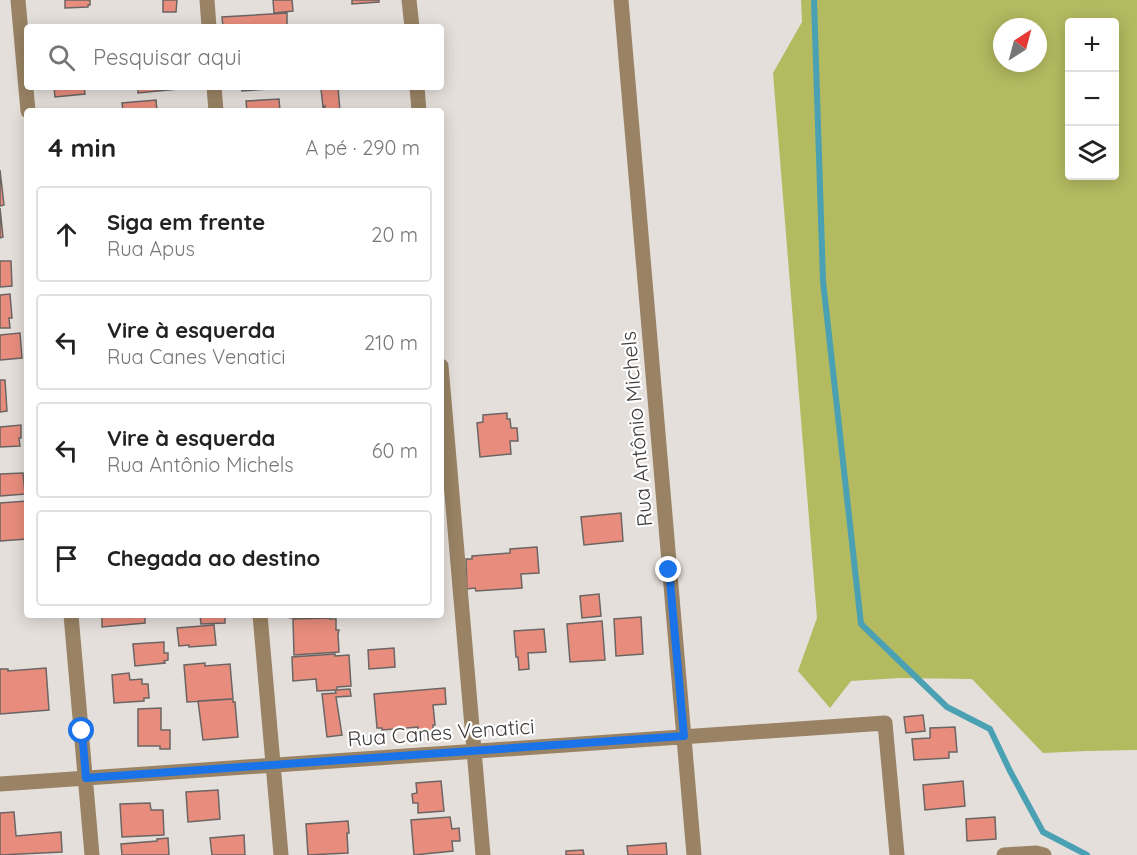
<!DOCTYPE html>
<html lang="pt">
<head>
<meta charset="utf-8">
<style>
	body { margin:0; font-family:Quicksand,sans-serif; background:#f6f6f6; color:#222 }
	.controls { position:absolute; right:18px; top:18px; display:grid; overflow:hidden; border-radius:6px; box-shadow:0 3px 15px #0003 }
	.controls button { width:54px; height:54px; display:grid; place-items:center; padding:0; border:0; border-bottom:2px solid #e0e0e0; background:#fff; color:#222; font:30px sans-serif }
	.compass { position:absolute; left:993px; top:18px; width:54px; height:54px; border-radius:50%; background:#fff; box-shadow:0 3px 15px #0003; rotate:36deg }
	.stop { position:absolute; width:18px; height:18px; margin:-14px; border:4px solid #1a73e8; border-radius:50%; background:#fff }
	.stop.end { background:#1a73e8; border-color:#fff; box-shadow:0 2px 6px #0008 }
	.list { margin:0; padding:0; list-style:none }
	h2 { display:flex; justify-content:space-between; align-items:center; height:78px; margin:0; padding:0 24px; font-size:26px }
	h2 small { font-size:20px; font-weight:400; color:#767676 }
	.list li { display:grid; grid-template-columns:39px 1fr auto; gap:18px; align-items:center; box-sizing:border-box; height:96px; margin:0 12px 12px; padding:0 12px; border:2px solid #e0e0e0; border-radius:6px }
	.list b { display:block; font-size:22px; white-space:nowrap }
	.list p { margin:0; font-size:20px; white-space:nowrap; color:#767676 }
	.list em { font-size:20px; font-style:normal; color:#767676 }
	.icon { flex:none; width:33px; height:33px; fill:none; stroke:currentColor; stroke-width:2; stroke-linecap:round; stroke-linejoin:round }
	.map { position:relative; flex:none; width:1137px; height:855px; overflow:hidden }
	.search { position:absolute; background:#fff; box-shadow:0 3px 15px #0003; left:24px; top:24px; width:420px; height:66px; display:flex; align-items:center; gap:15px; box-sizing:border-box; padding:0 21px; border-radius:6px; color:#767676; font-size:22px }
	.panel { position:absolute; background:#fff; box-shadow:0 3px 15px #0003; left:24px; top:108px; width:420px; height:510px; border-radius:6px }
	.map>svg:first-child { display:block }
	.forest { fill:#b3ba60; fill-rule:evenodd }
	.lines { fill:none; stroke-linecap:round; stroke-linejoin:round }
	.stream { stroke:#4ba1b4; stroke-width:6 }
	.building { fill:#e88d7d; stroke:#6b6563; stroke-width:1.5 }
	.minor { stroke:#998364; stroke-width:15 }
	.route { stroke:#1a73e8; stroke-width:8 }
	.labels { text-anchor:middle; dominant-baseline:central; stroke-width:4.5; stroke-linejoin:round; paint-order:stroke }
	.street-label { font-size:21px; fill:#3e3b3a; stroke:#fff }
</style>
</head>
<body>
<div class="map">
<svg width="1137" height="855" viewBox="0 0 1137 855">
	<rect width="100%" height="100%" fill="#e5dfdb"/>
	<!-- forest -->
	<path class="forest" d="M801 0H1137V750L1086 751 1043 753 972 679 899 678 851 681 830 708 798 671 817 618 773 73 802 22ZM1070 22H1114V176H1070ZM1002 27H1038V63H1002Z"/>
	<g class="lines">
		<!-- stream -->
		<path class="stream" d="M814 0 823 281 861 624 947 707 990 729 1010 771 1043 832 1087 855"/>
	</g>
	<!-- building -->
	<path class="building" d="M65 0H90V5H88V7L65 8Z
		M163 0H177L176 12H163Z
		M273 0H292L293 11 274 13Z
		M352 0H379V2L352 4Z
		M287 13V25L275 27H223L222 17Z
		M54 87H84L85 94 55 97Z
		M138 87H178V89L138 93Z
		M242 87H269V89L242 91Z
		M338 87 340 111H327V110H325V106L323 107 321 89Z
		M279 99 280 111H247L246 101Z
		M156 100 157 111H123L122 103Z
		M0 170 4 205 0 206Z
		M0 208 3 237 0 238Z
		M0 261H11L12 286 0 287Z
		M10 294 12 318H9L10 328H0V295Z
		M20 333 22 358 0 360V335Z
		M0 380H5L7 411 0 412Z
		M507 413V419H510L511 428H517L518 441H510L511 454 480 457 477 423 483 422V415Z
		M21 425V438H19L20 446 0 447V427Z
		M23 473 25 494 0 496V474Z
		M27 501V539L0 541V503Z
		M621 513 623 541 584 545 581 517Z
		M537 547 539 573 521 574 522 588 476 591 475 588 467 589 466 559H472V556L510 553V549Z
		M599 594 601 616 582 618 580 596Z
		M102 615H145V623L102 627Z
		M200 615H225V623L201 624Z
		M290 615H322L290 618Z
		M641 617 643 654 616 656 614 619Z
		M330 618V619H336V630H339L338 634 339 652 294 655 293 619Z
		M602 621 605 660 570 662 567 624Z
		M214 625 216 645 189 647V645L179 646 177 628Z
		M544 629 546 652 528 653 529 669 519 670 518 657H516L514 631Z
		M164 642V653H168V660L164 661 165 663 135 666 133 644Z
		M394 648 395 667 369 669 368 650Z
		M335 654V656L349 655 351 686 337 687V690L317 691 316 679 293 681 292 657Z
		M205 663V666L230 664 233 699 187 702 184 665Z
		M46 668 49 710 0 714V669H8V671Z
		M129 673 130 680 142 679V684H148L149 698H144V701L114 703 112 675Z
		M445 688 446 704 433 705 435 725H433V731L418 732V727L382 730V728H377L374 694Z
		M350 689 351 696 336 697 342 735 327 737 322 694 336 693 335 690Z
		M230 699H233V702H235L238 737 203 740 198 701Z
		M161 708V730H170V749H160V746H138V709Z
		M923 715 925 731 906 733 904 717Z
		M955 727 957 752H949V758L914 760 912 739 930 738V728Z
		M441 781 444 811 418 813V803H413L412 794 417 793 416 783Z
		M963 781 965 806 925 810 923 785Z
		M218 790 220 819 188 822 186 792Z
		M150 803 151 810H163L164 835 122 837 120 804Z
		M14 812 16 836 61 832 62 852 0 855V813Z
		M450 817 452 829 459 828 460 841H452L453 851 414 855 411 820Z
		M995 817 996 839 967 841 966 819Z
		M348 821 349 833H347L348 853 308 855 306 824Z
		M244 835 245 855H212L210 838Z
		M168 838 169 855H122L121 844 157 841V839Z
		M666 843 667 855H628L627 846Z
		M583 850 584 855H566V851Z"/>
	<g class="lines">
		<!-- minor -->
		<path class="minor" d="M18 0 28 111
			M207 0 209 27
			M409 0 412 27
			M621 0 694 855
			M214 87 216 111
			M417 87 419 111
			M441 366 483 855
			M71 615 92 855
			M260 615 281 855
			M0 784 885 723 897 855
			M1004 855 1036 853 1044 855"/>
	</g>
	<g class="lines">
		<!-- route -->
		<path class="route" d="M82 731 86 778 684 736 669 570"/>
	</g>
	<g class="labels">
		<!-- street labels -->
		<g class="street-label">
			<text transform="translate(636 429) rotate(-95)">Rua Antônio Michels</text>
			<text transform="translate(441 732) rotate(-4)">Rua Canes Venatici</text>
		</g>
	</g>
</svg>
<div class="controls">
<button>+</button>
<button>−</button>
<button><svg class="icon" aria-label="layers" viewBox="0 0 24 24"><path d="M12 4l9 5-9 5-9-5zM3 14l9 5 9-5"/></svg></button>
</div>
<svg class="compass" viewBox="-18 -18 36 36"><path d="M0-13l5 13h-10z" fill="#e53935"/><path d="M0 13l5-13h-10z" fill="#767676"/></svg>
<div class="stop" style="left:82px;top:731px"></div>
<div class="stop end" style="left:669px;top:570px"></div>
<div class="search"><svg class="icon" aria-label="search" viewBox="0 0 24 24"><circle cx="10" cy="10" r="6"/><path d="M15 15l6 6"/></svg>Pesquisar aqui</div>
<section class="panel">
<h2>4 min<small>A pé · 290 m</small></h2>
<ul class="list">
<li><svg class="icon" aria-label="ahead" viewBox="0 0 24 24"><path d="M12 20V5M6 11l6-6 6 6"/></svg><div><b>Siga em frente</b><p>Rua Apus</p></div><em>20 m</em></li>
<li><svg class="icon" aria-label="left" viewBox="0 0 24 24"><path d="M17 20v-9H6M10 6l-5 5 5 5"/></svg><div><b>Vire à esquerda</b><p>Rua Canes Venatici</p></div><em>210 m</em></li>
<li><svg class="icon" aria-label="left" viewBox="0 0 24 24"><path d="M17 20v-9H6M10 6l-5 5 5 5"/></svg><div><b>Vire à esquerda</b><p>Rua Antônio Michels</p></div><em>60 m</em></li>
<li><svg class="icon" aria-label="arrive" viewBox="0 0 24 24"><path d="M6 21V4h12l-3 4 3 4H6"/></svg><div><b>Chegada ao destino</b></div></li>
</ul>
</section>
</div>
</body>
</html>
